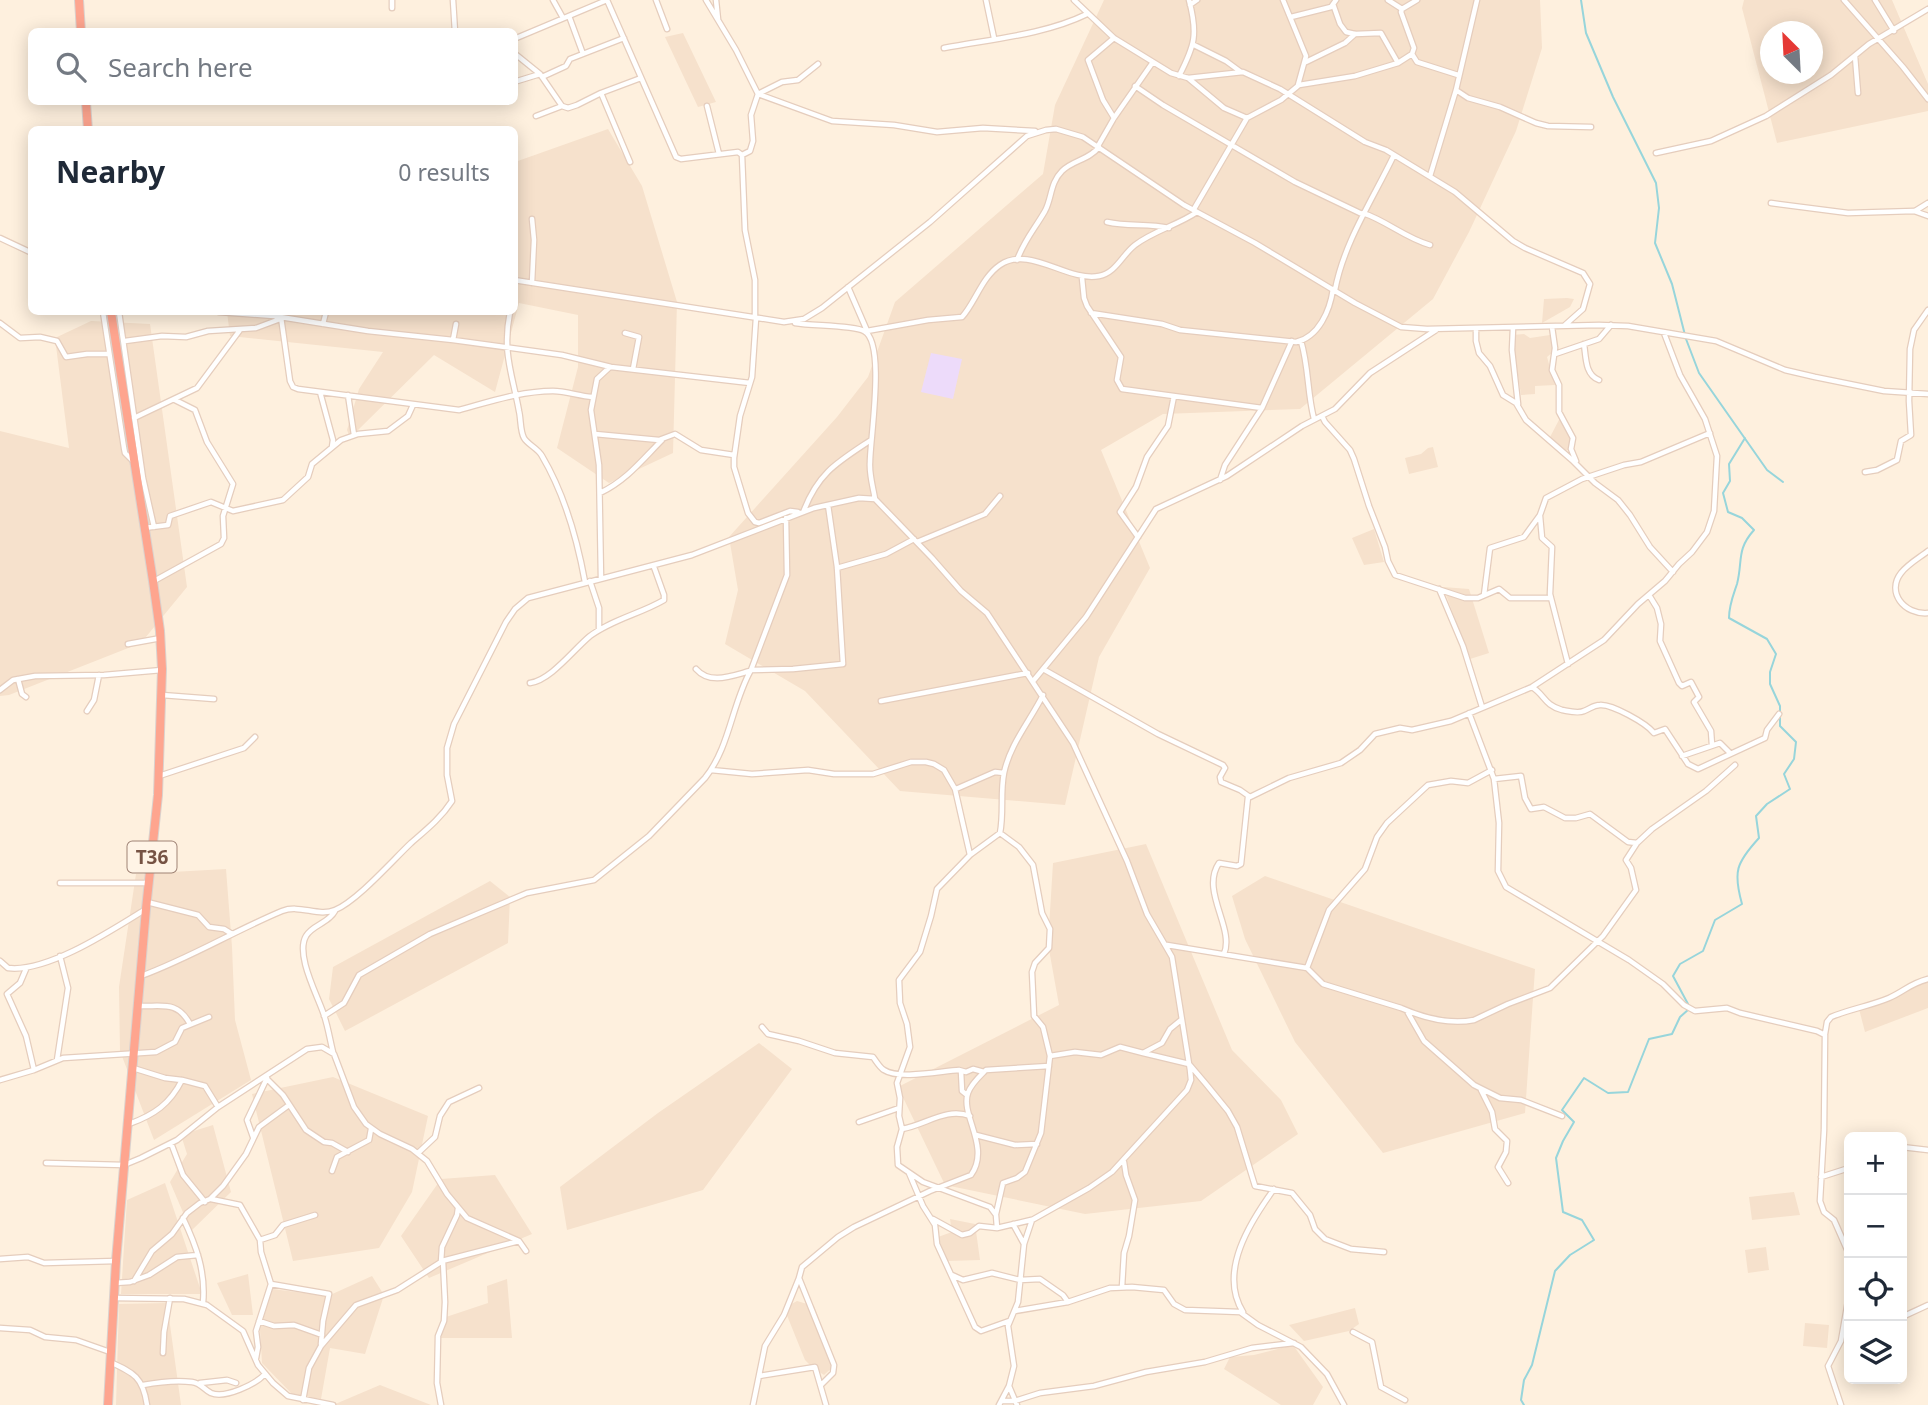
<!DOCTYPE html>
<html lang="en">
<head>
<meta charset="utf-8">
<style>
	body { margin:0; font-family:"Noto Sans",sans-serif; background:#f2f2f3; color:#1f2937 }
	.controls { position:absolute; right:21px; bottom:21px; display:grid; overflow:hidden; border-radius:10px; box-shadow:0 4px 18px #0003 }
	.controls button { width:63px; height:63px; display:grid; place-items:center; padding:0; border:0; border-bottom:2px solid #e0e1e3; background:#fff; color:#1f2937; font:35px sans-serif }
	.compass { position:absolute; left:1760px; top:21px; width:63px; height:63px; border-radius:50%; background:#fff; box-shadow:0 4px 18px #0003; rotate:336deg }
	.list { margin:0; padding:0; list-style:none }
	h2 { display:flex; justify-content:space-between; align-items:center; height:91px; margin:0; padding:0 28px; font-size:30px }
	h2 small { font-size:23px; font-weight:400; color:#747a83 }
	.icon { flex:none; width:38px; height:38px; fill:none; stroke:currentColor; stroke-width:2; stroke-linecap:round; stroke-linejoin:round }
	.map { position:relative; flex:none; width:1928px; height:1405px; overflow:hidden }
	.search { position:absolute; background:#fff; box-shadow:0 4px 18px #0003; left:28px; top:28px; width:490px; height:77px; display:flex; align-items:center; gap:18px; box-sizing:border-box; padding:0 24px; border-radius:10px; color:#747a83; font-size:26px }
	.panel { position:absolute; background:#fff; box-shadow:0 4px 18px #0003; left:28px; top:126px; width:490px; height:189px; border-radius:10px }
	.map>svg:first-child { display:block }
	.residential { fill:#f6e1cc; fill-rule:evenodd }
	.education { fill:#eddbfa }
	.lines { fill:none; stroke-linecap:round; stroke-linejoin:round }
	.stream { stroke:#97d5db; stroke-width:2 }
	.minor-casing { stroke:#e5cdbd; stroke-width:7 }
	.highway-casing { stroke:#dbd2ce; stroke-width:10 }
	.minor { stroke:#fff; stroke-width:4.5 }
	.highway { stroke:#fea58f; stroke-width:8 }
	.labels { text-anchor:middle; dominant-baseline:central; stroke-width:6; stroke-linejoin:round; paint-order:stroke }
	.shield { fill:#fff4e6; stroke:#9f8375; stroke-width:2 }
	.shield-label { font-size:19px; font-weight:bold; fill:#765344 }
</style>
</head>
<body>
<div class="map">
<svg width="1928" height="1405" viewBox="0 0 1928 1405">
	<rect width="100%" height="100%" fill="#fef0de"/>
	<!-- residential -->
	<path class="residential" d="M1104 0H1540L1542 48 1516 131 1469 232 1433 299 1300 409 1163 414 1101 450 1150 568 1099 657 1065 805 900 791 805 691 725 644 738 590 729 537 837 417 868 377 895 302 1043 174 1055 105Z
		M1744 0H1892L1928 84V111L1777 143 1742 8ZM1770 32H1812V74H1770Z
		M683 33 716 102 698 107 665 37Z
		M608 129 642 186 677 302 673 453 609 483 557 448 578 367V315L519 303 495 392 434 355 356 432 349 435 347 430 359 389 383 352 230 336 227 312H514L515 162Z
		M1544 299 1567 298 1574 299 1570 307 1542 323Z
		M91 321 150 324 187 587 141 643 9 695 0 696V431L69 448 55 338Z
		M1524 334 1530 338 1550 335 1554 351 1547 357 1555 385 1535 386V394L1521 395 1512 335Z
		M1560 418 1571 433 1569 450 1563 451 1549 439Z
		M1433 447 1438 467 1409 474 1405 458 1421 454 1428 448Z
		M1374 529 1384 562 1364 565 1352 538Z
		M1443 587 1469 589 1489 653 1470 659Z
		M1146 844 1232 1050 1281 1100 1298 1134 1201 1201 1085 1214 945 1185 898 1087 1059 1005 1048 944 1053 863Z
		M226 869 232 947 235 1020 251 1080 154 1140 120 1051 119 987 136 874Z
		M1265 876 1535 969 1525 1113 1383 1153 1295 1042 1245 939 1232 896Z
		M490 881 510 897 508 943 345 1031 329 999 333 967Z
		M1928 982V1008L1865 1032 1859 1009Z
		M759 1043 792 1069 703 1190 567 1230 560 1187 658 1113Z
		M333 1077 428 1116 412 1192 379 1248 293 1261 252 1094Z
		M213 1125 231 1192 191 1231 170 1182 187 1154 181 1135Z
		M495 1175 532 1234 429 1278 401 1236 441 1179Z
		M165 1183 202 1294H121L127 1200Z
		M1794 1192 1800 1215 1752 1220 1749 1197Z
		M950 1219 975 1224 980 1260 947 1261 938 1237 952 1232Z
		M1766 1247 1769 1270 1748 1273 1745 1250Z
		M248 1274 253 1315H232L217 1283Z
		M372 1276 384 1295 365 1354 330 1348 321 1399 292 1394 262 1363 260 1330 272 1289 328 1296Z
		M507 1279 512 1338H441L446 1317 488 1303 487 1286Z
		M797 1301 814 1306 836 1364 824 1375 812 1367 805 1360 784 1308Z
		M167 1303 181 1405H116L119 1304Z
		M1355 1308 1359 1324 1349 1331 1304 1341 1289 1325Z
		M1805 1323 1829 1325 1827 1348 1803 1346Z
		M1293 1345 1323 1387 1313 1405H1281L1224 1369 1230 1357 1254 1355Z
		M380 1385 431 1405H333Z"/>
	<!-- education -->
	<path class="education" d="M931 353 962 359 953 399 921 392Z"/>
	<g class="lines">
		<!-- stream -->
		<path class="stream" d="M1581 0 1586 33 1613 97 1656 183 1659 208 1655 243 1672 284 1686 339 1699 373 1767 470 1783 482
			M1688 1004 1673 976 1680 964 1703 951 1715 920 1742 904C1733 872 1736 863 1759 838L1756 816 1767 804 1790 789 1784 774 1794 759 1796 742 1780 726V706L1770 684V672L1776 654 1767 639 1729 618C1729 605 1733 596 1737 584 1743 561 1736 550 1754 530L1742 518 1728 512 1723 493 1730 481 1729 464 1745 438
			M1524 1405 1521 1400 1524 1380 1532 1365 1555 1271 1570 1255 1594 1240 1582 1220 1563 1212 1556 1158 1563 1141 1574 1122 1562 1110 1584 1078 1608 1093 1628 1092 1649 1039 1672 1034 1680 1017 1689 1009"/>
		<!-- minor casing -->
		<g class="minor-casing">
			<path id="minor" d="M392 0V8
				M453 0 455 32
				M553 0 563 18
				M607 0 676 157 681 159 738 152 742 155 745 230 755 280V318
				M656 0 667 29
				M706 0 736 50 758 94 832 121 894 125 937 132 983 128 1035 131
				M716 0 718 19
				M986 0 994 38
				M1074 0 1114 38 1171 73 1188 78 1243 72 1280 89 1365 142 1386 150 1455 192 1513 241 1525 248 1583 273 1590 284 1583 309 1565 325
				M1283 0 1306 56 1298 85
				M1388 0 1402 9
				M1844 0 1903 67 1928 99
				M1875 0 1894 31
				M1333 4 1340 24 1346 32 1355 34 1381 33 1398 63
				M1190 5 1197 0
				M569 16 583 54
				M1291 17 1331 7 1336 0
				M514 39 607 0
				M1194 45 1226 61 1241 72
				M944 48C991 39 1044 35 1087 14
				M514 53 540 74 562 106
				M1412 54 1417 62 1458 75
				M1855 56 1858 93
				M1306 62 1345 43 1355 34
				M1179 76C1195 45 1198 34 1189 0
				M542 77 566 66 570 59 624 38
				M1188 78 1224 108 1247 118
				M514 82 540 74
				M1135 86 1163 105 1295 182 1362 214
				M1456 90 1468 98 1500 107 1536 123 1548 126 1591 127
				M601 93 630 162
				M707 106 719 154
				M536 116 562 106 568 108 577 105 601 93 641 78
				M1114 118 1103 100 1088 60 1114 38
				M1098 146 1114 118 1153 62
				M1656 153 1711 141 1766 116 1831 75 1869 44 1928 9
				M742 155 750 151 753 141 751 115 758 94 782 82 798 80 818 64
				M1430 176 1456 90 1477 0
				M1771 203 1848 213 1914 211 1928 216
				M1194 209 1247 118 1281 100 1299 85 1355 76 1398 63 1412 54 1414 48 1401 12 1402 9 1417 0
				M1915 211 1928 203
				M1363 213C1387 221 1405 238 1430 245
				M532 219 534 240 532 283
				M1107 222C1128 227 1148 223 1169 228
				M0 238 32 253
				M1017 260C1025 239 1034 230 1045 211 1052 198 1050 183 1062 171 1073 160 1089 160 1099 147
				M1082 278 1084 298 1087 306 1121 357 1117 380 1122 389 1262 408
				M514 280 784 322 804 319 822 308 930 222 1027 136 1046 130 1056 129 1083 137 1184 205 1255 243 1355 303 1401 327 1427 329 1599 325 1628 326 1716 341 1785 370 1815 377 1884 391 1928 394
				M848 287 868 333
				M1335 290C1344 242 1373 199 1394 155
				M103 312 124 448 125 453 134 462
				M119 312 143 478 154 527
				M219 312 274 316 368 331 453 340 562 355 611 367 750 383
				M510 312C502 352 512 373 519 411 521 419 520 431 524 438 528 445 538 448 542 456 565 495 577 538 585 582
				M1091 313 1162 324 1180 330 1296 342C1319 337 1330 310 1333 289
				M281 317 290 381 293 387 298 389 459 410C489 402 521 391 553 391 566 391 579 396 592 397
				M756 318 752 377 740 416 734 458V467L748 513 755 522 759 523 790 511 798 512
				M0 323 20 338 40 337 57 341 66 357 87 354H109
				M795 323C812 326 852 325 864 331 886 342 870 439 870 462 869 474 873 487 875 499
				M323 324 326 312
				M1552 327 1555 348 1552 370 1559 385V412L1573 438 1571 449 1576 461
				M1513 328 1512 350 1518 404
				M1476 329V341L1479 353 1490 366 1503 395 1516 403 1526 420 1572 460 1595 483 1618 500 1630 515 1650 547 1673 572
				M867 331 928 320 962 317C975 303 982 277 1000 265 1030 245 1067 282 1099 276 1116 273 1122 255 1135 245 1153 231 1178 225 1197 212
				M625 333 639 337 633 369
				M453 340 456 324
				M125 341 162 336 186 337 208 331 256 328 280 319
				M1301 341C1309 368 1307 392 1314 419
				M1584 344C1586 357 1585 375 1599 380
				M1555 354 1599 339 1611 325
				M320 392 333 440 332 447
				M348 395 354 435
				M1322 416 1325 422 1350 450 1354 459 1369 506 1385 547 1388 561 1395 575 1465 598H1478L1499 589 1510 598H1551
				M134 418 197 388 240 330
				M595 434 659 440 675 434 701 450 734 455
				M1865 472 1877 470 1897 460 1901 441 1911 435 1909 401 1910 349 1914 330 1928 310
				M1220 480 1225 465 1262 408 1292 341
				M600 493C627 480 642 460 662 440
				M804 510C819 472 838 462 871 440
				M1540 516 1542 538 1552 547 1550 594 1568 664
				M144 528 168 525 170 516 211 502 233 511 283 500 308 477 312 464 341 440 358 434 388 431 408 416 413 405
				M1138 537 1120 512 1136 487 1147 457 1168 426 1174 396
				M917 542 985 514 1000 496
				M1928 551C1919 558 1908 564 1901 573 1886 592 1904 615 1928 613
				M837 568 886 554 914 539
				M601 579 599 465 591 410 597 379 610 367
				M154 581 221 544 224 538 223 516 233 484 207 442 195 410 175 400
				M590 581 599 608V630
				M1439 589 1463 646 1482 707
				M1484 595 1490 548 1524 537 1540 515 1546 498 1582 479 1624 465 1641 462 1710 433
				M1649 595 1657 608 1661 624 1660 641 1679 683 1682 686 1691 682 1699 697 1694 702 1711 731 1712 745
				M128 644 161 638
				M696 669C710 685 731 676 750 671
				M1043 669 1158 734 1223 765 1225 768 1220 777 1221 782 1240 790 1250 797 1289 778 1341 763 1360 750 1375 734 1400 728 1412 730 1451 721 1532 687 1604 640 1638 604 1665 581 1679 564 1692 552 1707 532 1714 511 1717 456 1705 419 1680 375 1664 333
				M751 670 793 669 843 664 837 567 828 505
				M18 679 22 694 26 697
				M1034 680 1086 617 1156 509 1227 476 1302 426 1335 409 1370 373 1436 330
				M530 683C551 680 573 650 590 636 613 619 640 614 664 600V595L654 567
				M1532 687C1545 695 1544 705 1562 710 1568 711 1578 714 1584 711 1590 709 1593 705 1600 705 1612 704 1646 723 1654 733L1665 729 1688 764 1698 769 1765 738 1767 730 1779 714
				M0 690 13 680 35 676 104 675 162 670
				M162 695 214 699
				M881 701 1028 673
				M87 711 94 700 99 675
				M1469 713 1494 779 1499 823 1498 871 1506 887 1629 960 1663 984 1684 1005 1695 1011 1727 1008 1740 1013 1817 1031 1825 1035 1824 1130 1820 1201 1824 1212 1834 1220 1849 1254
				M1682 756 1720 743 1730 753
				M711 770 752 774 808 770 834 774H873L911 762H926L934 764 944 770 955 789 970 855
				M159 776 244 748 255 737
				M1494 779 1521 776 1525 798 1531 809 1544 807 1565 818H1576L1590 814 1628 842 1637 843
				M956 789 995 772 1004 773
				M60 883H149
				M147 902 198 915 209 927 224 929 232 934
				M1167 945 1307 968 1323 984 1401 1008
				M1224 954C1235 928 1200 891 1219 863L1237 866 1241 864 1248 797
				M0 961 8 968C47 973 112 930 146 909
				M1307 968 1329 910 1365 869 1377 837 1387 823 1428 785 1451 781 1468 783 1492 770
				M26 969 20 983 7 994 26 1036 34 1070
				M141 976C190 958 234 931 282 911 300 904 318 917 335 910 357 901 392 861 411 843 426 830 441 818 452 801L447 775V748L454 724 506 622 515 609 528 598 692 555 814 508 859 498 875 499 932 558 961 591 987 613 1073 743 1127 861 1147 914 1172 957 1190 1070 1191 1080 1187 1090 1112 1172 1089 1188 1032 1220 1024 1244 1018 1302 1008 1326 1014 1366 1009 1386 999 1405
				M138 1006C162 1007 177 1000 190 1024
				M1401 1008C1424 1018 1449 1025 1474 1020L1508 1004 1550 988 1603 936 1636 890 1631 868 1626 860 1637 843 1652 829 1706 791 1735 765
				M1408 1013 1424 1041 1474 1085 1500 1098 1521 1100 1562 1116
				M324 1016 344 1003 359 975 430 934 527 893 594 880 649 836 705 778C730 747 732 703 751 670L787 575 786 518
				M762 1027 768 1034 799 1041 835 1053 873 1057C876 1061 880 1068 884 1070 899 1080 941 1071 959 1070L966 1072 973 1069 984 1072
				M1825 1034 1827 1022 1831 1017C1850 1009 1870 1006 1889 998 1905 991 1909 984 1928 979
				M333 1052C330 1040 328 1027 324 1015 318 996 295 955 306 936 312 925 329 923 335 911
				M1143 1053 1189 1064 1206 1084 1228 1111 1237 1127 1255 1186 1292 1193 1310 1215 1315 1229 1325 1239 1351 1249 1384 1252
				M1050 1056 1075 1052 1101 1055 1120 1047 1143 1053 1162 1043 1170 1029 1181 1020
				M57 1060 68 988 60 956
				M133 1068 165 1078 182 1080 205 1086 218 1107
				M961 1071 962 1091 967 1095
				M266 1078 283 1095 306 1130 324 1142 332 1143 348 1152
				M0 1080 34 1070 63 1058 156 1052 175 1042 182 1028 209 1017
				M1481 1090 1492 1112 1495 1129 1507 1141 1506 1152 1498 1167 1508 1183
				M859 1122 899 1108
				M129 1124C154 1115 170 1104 182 1080
				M902 1129C926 1125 946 1107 970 1116
				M976 1135 1015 1145 1037 1144
				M253 1137 247 1120 267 1078
				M171 1143 183 1175 205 1202
				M1902 1147 1928 1150
				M418 1153 435 1137 440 1116 449 1102 479 1088
				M46 1163 124 1165 141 1158 177 1140 218 1107 307 1049 322 1047 334 1054 354 1107 366 1124 380 1134 412 1149 427 1161 447 1194 467 1218 519 1241
				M332 1171 337 1157 369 1140 371 1129
				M909 1173 923 1206 935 1225 937 1244 975 1327 981 1331 1009 1321
				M1821 1177 1849 1168
				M211 1199 240 1205 260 1240 261 1252 271 1284 256 1331 258 1347 256 1358
				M996 1214 1003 1183 1017 1178 1025 1172 1041 1133 1050 1056 1043 1027 1034 1016 1032 972 1035 963 1049 948 1050 929 1042 913 1033 865 1019 847 1000 833
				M183 1218C196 1245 206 1272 203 1303
				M933 1219 962 1235 970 1233 979 1226 997 1228 1031 1220
				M1013 1224 1024 1244
				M997 1228 996 1215 990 1207 923 1182 898 1165 897 1147 902 1129 899 1116 900 1098 897 1083 910 1047 907 1024 900 1003 899 980 920 952 931 916 937 889 970 855 1000 833C1004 813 1000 793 1004 773 1010 744 1030 721 1043 695
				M260 1240 275 1235 283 1225 315 1215
				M0 1259 28 1257 44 1263 116 1261
				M442 1261 519 1241 526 1251
				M952 1275 963 1280 992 1273 1020 1280 1040 1279 1063 1295 1068 1302
				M134 1281 152 1251 172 1234 187 1213 200 1203 210 1199 223 1186 246 1154 259 1127 289 1105
				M115 1283 130 1282 149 1275 177 1257 198 1255
				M271 1284 329 1294 323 1321 321 1344
				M1122 1287 1124 1253 1129 1236 1135 1200 1126 1175 1124 1162
				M114 1298 184 1299 207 1305 243 1331 258 1365 273 1383 288 1396 333 1405
				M1015 1311 1068 1302 1110 1288 1132 1287 1164 1290 1174 1304 1185 1310 1240 1312 1258 1325 1301 1347 1327 1374 1344 1405
				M1243 1312C1218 1272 1250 1222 1274 1189
				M1902 1317 1928 1305
				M259 1321 274 1326 294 1325 322 1335
				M0 1328 30 1330 45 1337 76 1340 110 1352
				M1353 1332 1372 1342 1381 1387 1405 1400
				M163 1353 164 1332 170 1298
				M110 1362C134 1373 143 1377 147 1405
				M759 1376 815 1367 826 1405
				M200 1383 227 1380 236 1383
				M143 1385C159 1382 176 1380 192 1382 201 1383 203 1389 211 1393 225 1399 256 1384 265 1374
				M821 1385 833 1373 834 1365 799 1278 802 1267 838 1237 854 1227 930 1191 971 1175C991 1147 960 1115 968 1093 971 1084 979 1077 986 1070L1049 1066
				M1009 1386 1017 1405
				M303 1400 309 1368 321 1346 356 1305 397 1290 441 1262 442 1247 457 1215 458 1208
				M1002 1401H1015L1040 1393 1094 1386 1146 1372 1205 1362 1252 1348 1294 1343
				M441 1405 437 1383 438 1336 444 1321 445 1302 443 1261
				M753 1405 765 1346 784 1315 799 1278
				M1841 1405 1828 1366 1841 1341 1849 1295"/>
		</g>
		<!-- highway casing -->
		<g class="highway-casing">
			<path id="highway" d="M79 0 81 32
				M86 102 88 130
				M108 1405 116 1261 146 909 158 795 162 669 160 631 153 581 111 312"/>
		</g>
		<!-- minor -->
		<use href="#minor" class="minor"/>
		<!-- highway -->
		<use href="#highway" class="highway"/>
	</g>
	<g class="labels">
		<!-- shield labels -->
		<rect class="shield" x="127.5" y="841.5" width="49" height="31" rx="5"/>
		<g class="shield-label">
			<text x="152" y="857">T36</text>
		</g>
	</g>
</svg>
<div class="controls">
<button>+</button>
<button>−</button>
<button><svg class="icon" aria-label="locate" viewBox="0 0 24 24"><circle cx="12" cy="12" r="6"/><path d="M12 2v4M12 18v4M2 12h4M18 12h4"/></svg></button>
<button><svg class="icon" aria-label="layers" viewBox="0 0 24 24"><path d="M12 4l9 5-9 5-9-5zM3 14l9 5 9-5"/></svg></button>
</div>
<svg class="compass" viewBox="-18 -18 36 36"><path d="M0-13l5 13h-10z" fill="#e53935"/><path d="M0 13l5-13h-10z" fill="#747a83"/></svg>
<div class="search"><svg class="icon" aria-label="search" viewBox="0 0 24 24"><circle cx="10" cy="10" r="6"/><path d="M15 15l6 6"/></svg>Search here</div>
<section class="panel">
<h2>Nearby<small>0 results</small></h2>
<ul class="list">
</ul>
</section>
</div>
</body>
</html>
